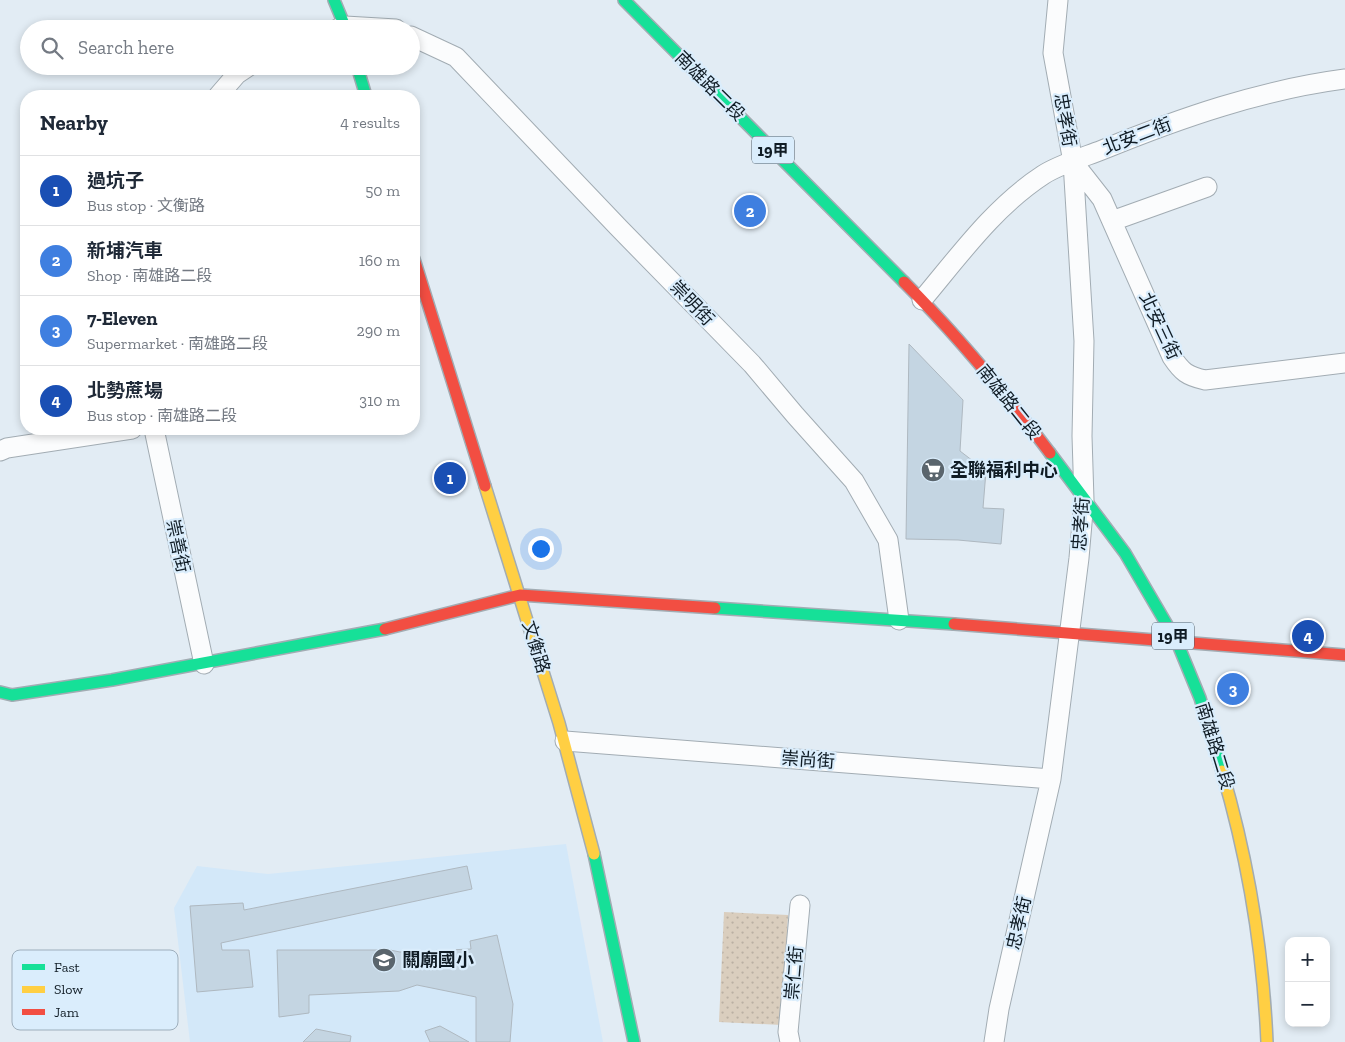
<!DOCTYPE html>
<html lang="en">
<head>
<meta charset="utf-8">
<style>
	body { margin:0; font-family:"Zilla Slab","Noto Sans TC",serif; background:#f2f2f3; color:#1f2937 }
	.controls { position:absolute; right:15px; bottom:15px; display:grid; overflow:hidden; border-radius:10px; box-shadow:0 2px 8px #0003 }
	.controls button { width:45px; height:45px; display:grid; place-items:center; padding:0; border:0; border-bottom:1px solid #e0e1e3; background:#fff; color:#1f2937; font:25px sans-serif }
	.you { position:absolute; left:540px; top:548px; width:18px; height:18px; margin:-12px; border:4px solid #fff; border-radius:50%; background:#1a73e8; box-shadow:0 0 0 8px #1a73e833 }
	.badge { display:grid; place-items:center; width:32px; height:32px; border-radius:50%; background:#5a656d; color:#fff; font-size:16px; font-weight:700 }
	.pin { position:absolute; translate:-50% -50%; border:2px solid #fff; box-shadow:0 1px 5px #0006 }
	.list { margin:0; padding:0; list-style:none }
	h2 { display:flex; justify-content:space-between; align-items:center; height:65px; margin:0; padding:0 20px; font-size:21px }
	h2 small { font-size:16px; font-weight:400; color:#747a83 }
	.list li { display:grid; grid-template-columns:32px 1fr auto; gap:15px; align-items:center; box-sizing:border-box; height:70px; padding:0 20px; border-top:1px solid #e0e1e3 }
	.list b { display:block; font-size:19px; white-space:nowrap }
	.list p { margin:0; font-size:16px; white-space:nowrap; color:#747a83 }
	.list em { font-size:16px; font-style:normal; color:#747a83 }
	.icon { flex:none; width:28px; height:28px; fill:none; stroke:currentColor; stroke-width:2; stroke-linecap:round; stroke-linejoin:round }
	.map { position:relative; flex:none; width:1345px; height:1042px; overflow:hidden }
	.search { position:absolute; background:#fff; box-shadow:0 2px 8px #0003; left:20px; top:20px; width:400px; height:55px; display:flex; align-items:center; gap:12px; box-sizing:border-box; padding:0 18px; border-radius:28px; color:#747a83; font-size:19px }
	.panel { position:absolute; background:#fff; box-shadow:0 2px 8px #0003; left:20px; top:90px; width:400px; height:345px; border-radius:20px }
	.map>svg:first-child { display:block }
	.built { fill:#d3e8f9 }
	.grass { fill:url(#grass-dots) }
	.building { fill:#c4d5e2; stroke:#aeb8c0 }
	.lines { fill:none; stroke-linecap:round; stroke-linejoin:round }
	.street-casing { stroke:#a2acb3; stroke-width:21 }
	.fast-casing { stroke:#a2acb3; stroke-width:14 }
	.slow-casing { stroke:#a2acb3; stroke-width:14 }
	.jam-casing { stroke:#a2acb3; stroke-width:14 }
	.street { stroke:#fbfcfd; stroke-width:19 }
	.fast { stroke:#16e098; stroke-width:11 }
	.slow { stroke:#ffcf43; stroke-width:11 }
	.jam { stroke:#f24e42; stroke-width:11 }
	.labels { text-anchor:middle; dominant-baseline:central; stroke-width:4.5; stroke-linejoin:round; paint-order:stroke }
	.shield { fill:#daedfc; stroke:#4d5b66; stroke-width:1 }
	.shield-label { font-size:16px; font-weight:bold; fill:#101c25 }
	.street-label { font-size:18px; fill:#101c25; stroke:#daedfc }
	.poi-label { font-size:18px; font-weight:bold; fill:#101c25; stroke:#daedfc; text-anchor:start }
	.key { fill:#daedfc; stroke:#9daebc; stroke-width:1 }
	.key-label { font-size:14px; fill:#101c25 }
</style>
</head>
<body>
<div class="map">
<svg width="1345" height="1042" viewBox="0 0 1345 1042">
	<defs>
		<pattern id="grass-dots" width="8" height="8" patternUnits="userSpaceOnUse" patternTransform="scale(1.25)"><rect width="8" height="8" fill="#dacebe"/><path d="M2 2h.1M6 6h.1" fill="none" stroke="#bab0a3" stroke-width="1.8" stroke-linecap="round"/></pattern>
	</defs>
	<rect width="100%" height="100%" fill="#e2ecf4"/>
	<!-- built -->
	<path class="built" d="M566 844 603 1042H190L174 908 197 866 268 874Z"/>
	<!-- grass -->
	<path class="grass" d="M724 912 788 915 782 1025 719 1022Z"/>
	<!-- building -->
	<path class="building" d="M909 344 963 400 960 451 986 471 983 508 1004 509 1001 544 958 540 906 539Z
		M467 866 472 889 221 943 222 950H249L253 987 197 992 190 906 243 903 244 910Z
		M497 935 513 1004 510 1042H476V997L417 985 399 991 309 995V1013L279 1017 277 950H390L400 952 471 949 470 941Z
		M440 1026 469 1042H430L425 1031Z
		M316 1029 351 1036 350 1042H303Z"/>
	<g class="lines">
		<!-- street casing -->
		<g class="street-casing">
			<path id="street" d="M337 29 345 26 396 29
				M411 36 456 57 619 228 752 364 795 415 854 481 888 540 899 620
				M218 96 237 74 249 66
				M1073 162 1102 199 1172 357C1182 372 1187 376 1205 380L1345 363
				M1112 221 1207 187
				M922 300C959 256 994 207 1043 175 1058 165 1084 157 1102 150 1180 118 1261 90 1345 79
				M154 429 204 664
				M0 451 7 448 132 429
				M565 741 1051 779
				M790 1042 788 1032 800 905
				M994 1042 999 1009 1051 779 1079 558 1084 500 1082 436 1084 341 1073 162 1053 53 1058 0"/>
		</g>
		<!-- fast casing -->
		<g class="fast-casing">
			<path id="fast" d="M334 0 346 29
				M624 0 904 282
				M357 66 366 96
				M1050 453 1125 553 1177 642 1200 698 1222 771
				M715 608 954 624
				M0 692 12 695 112 680 385 629
				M594 854 634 1042"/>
		</g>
		<!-- slow casing -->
		<g class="slow-casing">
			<path id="slow" d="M485 486 559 723 594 854
				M1222 771C1248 859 1263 951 1267 1042"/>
		</g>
		<!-- jam casing -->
		<g class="jam-casing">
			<path id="jam" d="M414 259 485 486
				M904 282C957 335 1005 393 1050 453
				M954 624 1345 655
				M385 629 520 595 715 608"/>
		</g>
		<!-- street -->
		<use href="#street" class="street"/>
		<!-- fast -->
		<use href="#fast" class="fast"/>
		<!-- slow -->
		<use href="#slow" class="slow"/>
		<!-- jam -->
		<use href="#jam" class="jam"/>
	</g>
	<!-- icons -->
	<defs>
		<g id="supermarket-disc" transform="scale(1.25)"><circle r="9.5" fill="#5a656d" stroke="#daedfc"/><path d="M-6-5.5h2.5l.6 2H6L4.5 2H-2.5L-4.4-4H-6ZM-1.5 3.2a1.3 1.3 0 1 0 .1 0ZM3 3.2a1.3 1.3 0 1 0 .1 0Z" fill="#fff"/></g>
		<g id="school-disc" transform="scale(1.25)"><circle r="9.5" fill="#5a656d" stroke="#daedfc"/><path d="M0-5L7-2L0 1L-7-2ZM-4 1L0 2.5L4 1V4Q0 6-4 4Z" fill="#fff"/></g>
	</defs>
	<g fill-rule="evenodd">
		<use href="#supermarket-disc" x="933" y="470"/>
		<use href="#school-disc" x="384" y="960"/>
	</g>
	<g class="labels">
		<!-- shield labels -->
		<g class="shield">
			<rect x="752" y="136.5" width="42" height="27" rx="4"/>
			<rect x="1152" y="622.5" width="42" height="27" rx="4"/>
		</g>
		<g class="shield-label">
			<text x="773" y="150">19甲</text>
			<text x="1173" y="636">19甲</text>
		</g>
		<!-- street labels -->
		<g class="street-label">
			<text transform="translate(710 86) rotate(45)">南雄路二段</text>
			<text transform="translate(1065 120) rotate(80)">忠孝街</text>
			<text transform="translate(1137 136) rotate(-21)">北安二街</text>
			<text transform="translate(692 303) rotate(46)">崇明街</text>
			<text transform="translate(1160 326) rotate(65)">北安三街</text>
			<text transform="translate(1009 402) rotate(51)">南雄路二段</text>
			<text transform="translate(1081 524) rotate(-86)">忠孝街</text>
			<text transform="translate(178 546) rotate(78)">崇善街</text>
			<text transform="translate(536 647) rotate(73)">文衡路</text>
			<text transform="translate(1215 746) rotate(73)">南雄路二段</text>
			<text transform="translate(808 760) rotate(4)">崇尚街</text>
			<text transform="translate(1019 923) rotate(-77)">忠孝街</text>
			<text transform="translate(794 973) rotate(-85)">崇仁街</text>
		</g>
		<!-- poi labels -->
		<g class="poi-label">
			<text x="950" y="470">全聯福利中心</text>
			<text x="402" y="960">關廟國小</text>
		</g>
	</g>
	<!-- legend -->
	<rect x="12" y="950" width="166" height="80" rx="8" class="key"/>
	<rect x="22" y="964" width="23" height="6" fill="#16e098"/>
	<rect x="22" y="986" width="23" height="7" fill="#ffcf43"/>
	<rect x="22" y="1009" width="23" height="6" fill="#f24e42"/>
	<g class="key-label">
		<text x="54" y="972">Fast</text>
		<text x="54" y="994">Slow</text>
		<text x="54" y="1017">Jam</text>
	</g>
</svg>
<div class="controls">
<button>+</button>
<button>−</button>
</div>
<div class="you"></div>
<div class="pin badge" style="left:450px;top:478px;background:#1a4fb4">1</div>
<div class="pin badge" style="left:750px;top:211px;background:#3f7fe0">2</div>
<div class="pin badge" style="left:1233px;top:689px;background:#3f7fe0">3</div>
<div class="pin badge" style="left:1308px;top:636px;background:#1a4fb4">4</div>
<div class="search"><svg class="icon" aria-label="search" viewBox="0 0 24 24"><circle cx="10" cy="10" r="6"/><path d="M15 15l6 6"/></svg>Search here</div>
<section class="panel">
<h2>Nearby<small>4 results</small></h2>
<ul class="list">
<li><span class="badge" style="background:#1a4fb4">1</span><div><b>過坑子</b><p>Bus stop · 文衡路</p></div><em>50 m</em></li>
<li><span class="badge" style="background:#3f7fe0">2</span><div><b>新埔汽車</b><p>Shop · 南雄路二段</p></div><em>160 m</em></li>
<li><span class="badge" style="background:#3f7fe0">3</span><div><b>7-Eleven</b><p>Supermarket · 南雄路二段</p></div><em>290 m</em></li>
<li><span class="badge" style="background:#1a4fb4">4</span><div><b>北勢蔗場</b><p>Bus stop · 南雄路二段</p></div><em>310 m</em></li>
</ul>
</section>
</div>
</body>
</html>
